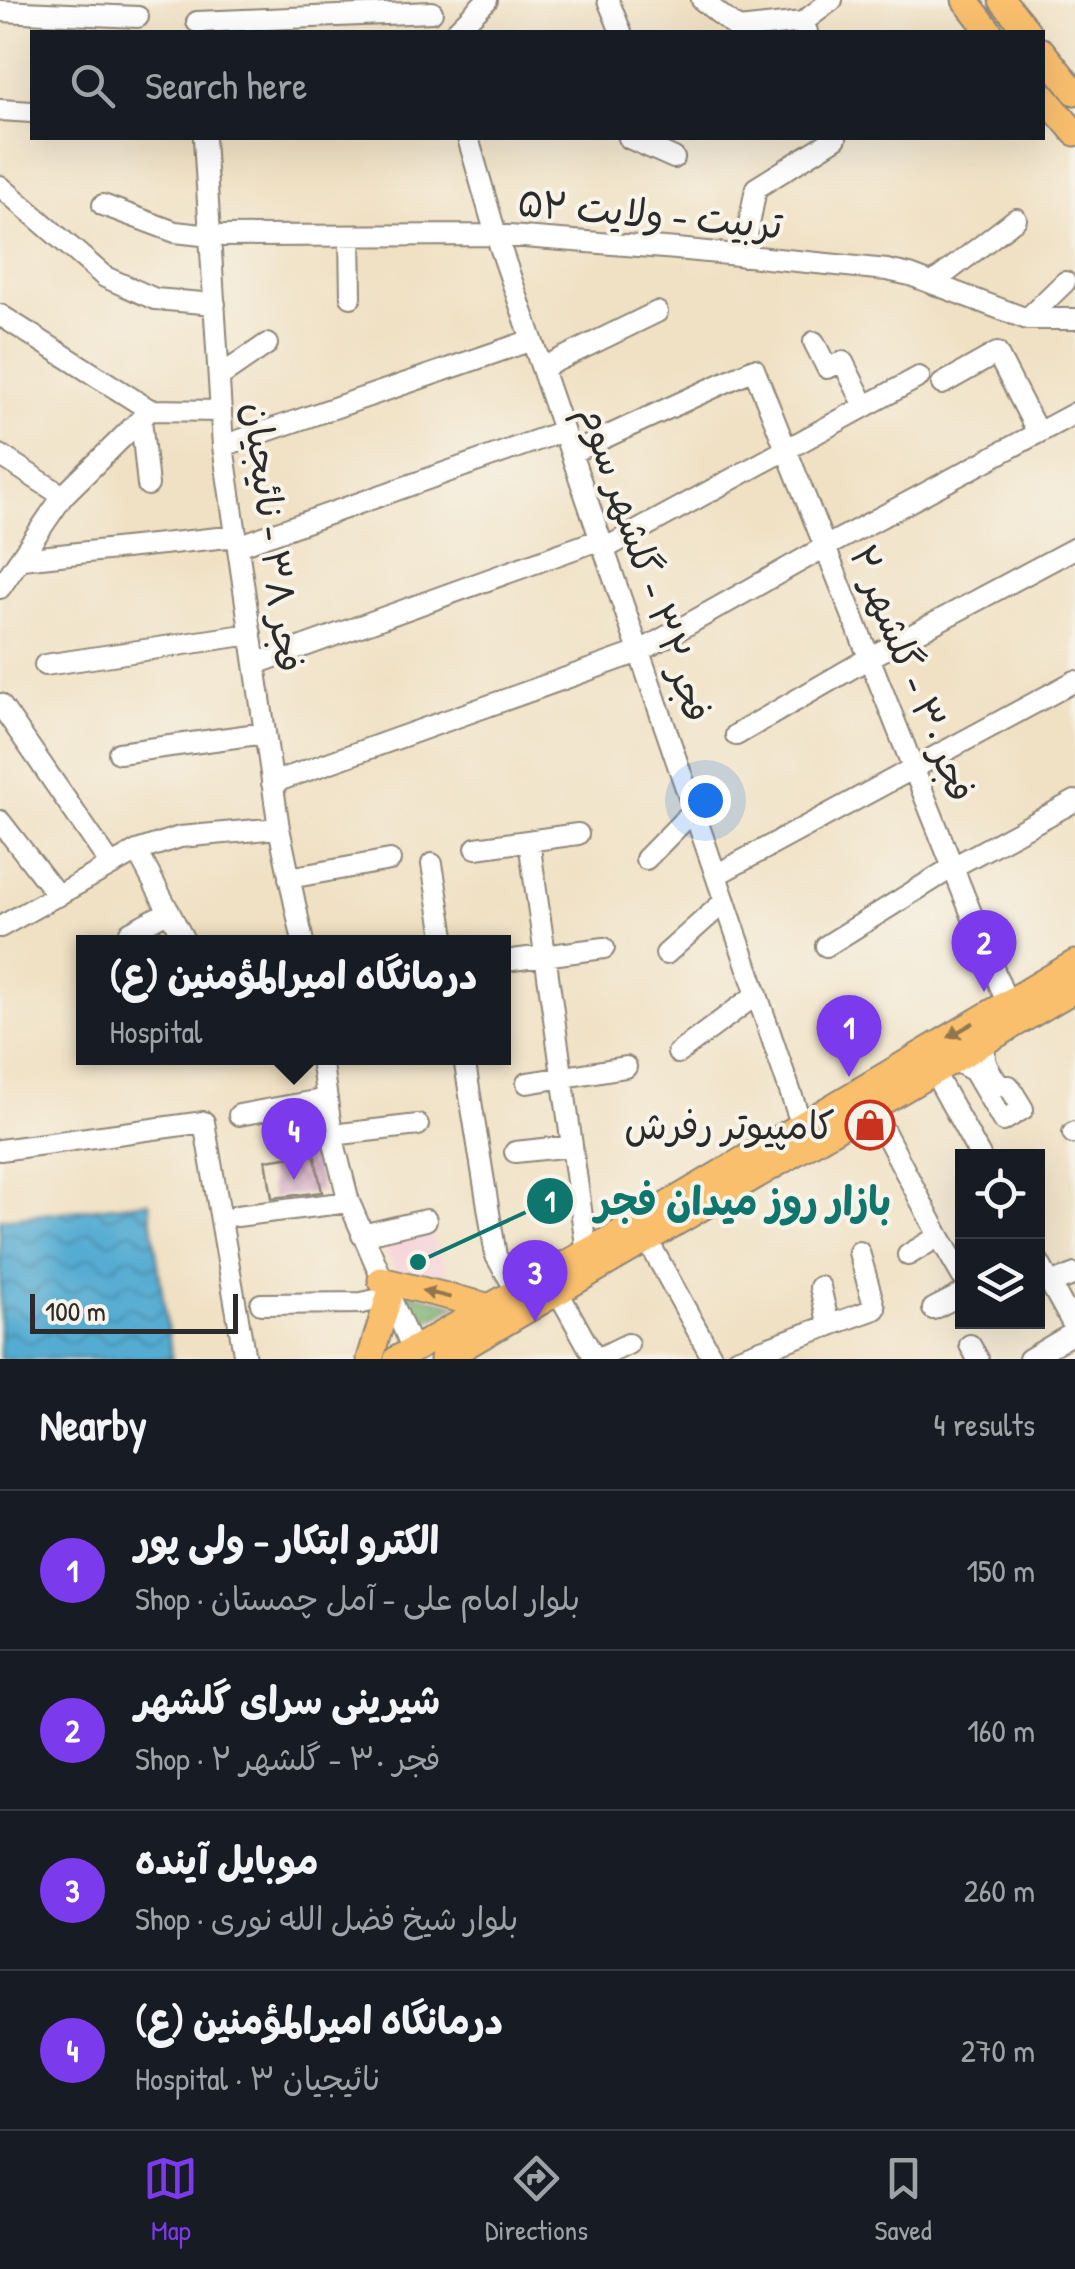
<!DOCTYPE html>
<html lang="en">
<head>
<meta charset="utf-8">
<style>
	body { margin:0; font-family:"Patrick Hand","Playpen Sans Arabic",sans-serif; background:#242831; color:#f1f3f6 }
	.controls { position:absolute; right:30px; bottom:30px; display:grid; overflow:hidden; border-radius:0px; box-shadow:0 10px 40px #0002 }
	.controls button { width:90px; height:90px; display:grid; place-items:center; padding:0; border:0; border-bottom:2px solid #363941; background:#171b24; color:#f1f3f6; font:50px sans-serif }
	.scale { position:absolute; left:30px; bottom:25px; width:208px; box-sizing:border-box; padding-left:10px; border:5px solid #2b2b2b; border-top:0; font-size:28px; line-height:35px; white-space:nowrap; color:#2b2b2b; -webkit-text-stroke:8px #f7f3e8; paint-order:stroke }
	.you { position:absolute; left:705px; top:800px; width:35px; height:35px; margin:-25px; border:8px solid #fff; border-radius:50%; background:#1a73e8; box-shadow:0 0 0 15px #1a73e833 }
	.badge { display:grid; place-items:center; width:65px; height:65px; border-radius:50%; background:#7c3aed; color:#fff; font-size:32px; font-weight:700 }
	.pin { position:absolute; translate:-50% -82px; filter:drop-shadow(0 2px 5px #0008) }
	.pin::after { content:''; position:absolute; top:52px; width:35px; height:30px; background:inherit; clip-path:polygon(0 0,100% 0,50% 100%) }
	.popup { position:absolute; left:76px; top:935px; width:435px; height:130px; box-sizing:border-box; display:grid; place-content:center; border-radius:0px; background:#171b24; filter:drop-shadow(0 2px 8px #0005); font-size:32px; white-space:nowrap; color:#9ea1a6 }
	.popup b { font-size:38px; color:#f1f3f6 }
	.popup::after { content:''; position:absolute; left:50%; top:100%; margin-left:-20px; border:20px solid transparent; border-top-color:#171b24 }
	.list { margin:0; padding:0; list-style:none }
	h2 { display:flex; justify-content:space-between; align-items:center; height:130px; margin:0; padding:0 40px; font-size:42px }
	h2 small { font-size:32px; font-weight:400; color:#9ea1a6 }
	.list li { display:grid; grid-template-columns:65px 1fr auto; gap:30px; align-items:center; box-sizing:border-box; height:160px; padding:0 40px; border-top:2px solid #363941 }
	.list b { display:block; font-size:38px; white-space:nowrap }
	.list p { margin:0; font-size:32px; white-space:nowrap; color:#9ea1a6 }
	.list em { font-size:32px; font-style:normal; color:#9ea1a6 }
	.icon { flex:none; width:55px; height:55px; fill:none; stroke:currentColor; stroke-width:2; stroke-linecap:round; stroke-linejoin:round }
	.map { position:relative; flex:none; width:1075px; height:1359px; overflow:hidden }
	.search { position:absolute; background:#171b24; box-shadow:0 10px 40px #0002; left:30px; right:30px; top:30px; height:110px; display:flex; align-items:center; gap:25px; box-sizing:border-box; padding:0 35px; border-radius:0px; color:#9ea1a6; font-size:38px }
	.sheet { height:770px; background:#171b24 }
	nav { display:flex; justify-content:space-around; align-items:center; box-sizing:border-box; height:140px; border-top:2px solid #363941; background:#171b24; font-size:28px; color:#9ea1a6 }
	nav a { display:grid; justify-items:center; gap:5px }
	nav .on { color:#7c3aed }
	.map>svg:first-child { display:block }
	.built { fill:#f6cfd6 }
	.forest { fill:url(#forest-crowns); stroke:#4e6a4a; stroke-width:2.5 }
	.water { fill:url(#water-waves); stroke:#406c7e; stroke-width:2.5 }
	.building { fill:url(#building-cross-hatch) }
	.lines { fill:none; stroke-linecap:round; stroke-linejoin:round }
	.minor-casing { stroke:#8e8678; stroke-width:24 }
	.major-casing { stroke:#8e8678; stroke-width:29 }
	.minor { stroke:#fff; stroke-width:20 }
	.major { stroke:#f9bf6d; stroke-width:25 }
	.oneway { fill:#92754c }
	.labels { text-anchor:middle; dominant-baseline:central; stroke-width:8; stroke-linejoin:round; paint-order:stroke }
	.street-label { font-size:38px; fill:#2b2b2b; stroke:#f7f3e8 }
	.poi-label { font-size:38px; fill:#2b2b2b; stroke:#f7f3e8; text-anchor:end }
	.leader { fill:none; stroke:#0f766e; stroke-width:4 }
	.callout-dot { fill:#0f766e; stroke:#f7f3e8; stroke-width:4 }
	.mark-label { font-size:30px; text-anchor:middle; font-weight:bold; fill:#fff }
	.callout-label { font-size:40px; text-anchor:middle; font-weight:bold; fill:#0f766e; stroke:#f7f3e8; stroke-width:8; stroke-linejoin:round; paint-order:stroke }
</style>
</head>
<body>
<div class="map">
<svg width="1075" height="1359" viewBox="0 0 1075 1359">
	<defs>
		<pattern id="forest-crowns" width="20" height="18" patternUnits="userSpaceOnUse" patternTransform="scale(2.5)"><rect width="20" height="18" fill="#71aa68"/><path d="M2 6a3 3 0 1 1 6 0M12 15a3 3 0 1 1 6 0" fill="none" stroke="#5d8b56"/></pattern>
		<pattern id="water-waves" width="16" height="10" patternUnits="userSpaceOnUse" patternTransform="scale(2.5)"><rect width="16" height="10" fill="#55acd2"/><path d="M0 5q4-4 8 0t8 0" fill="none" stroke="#478cab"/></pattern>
		<pattern id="building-cross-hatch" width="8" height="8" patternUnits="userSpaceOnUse" patternTransform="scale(2.5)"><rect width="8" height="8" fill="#c992b8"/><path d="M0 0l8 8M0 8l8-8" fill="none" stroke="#a37796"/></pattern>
	</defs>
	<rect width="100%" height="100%" fill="#f7f3e8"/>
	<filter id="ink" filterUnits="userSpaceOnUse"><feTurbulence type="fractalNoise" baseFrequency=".01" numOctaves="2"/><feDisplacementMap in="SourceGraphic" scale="20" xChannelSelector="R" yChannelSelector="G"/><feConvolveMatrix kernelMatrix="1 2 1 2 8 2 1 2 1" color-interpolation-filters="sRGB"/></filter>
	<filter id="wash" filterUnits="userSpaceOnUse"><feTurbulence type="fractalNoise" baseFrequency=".0048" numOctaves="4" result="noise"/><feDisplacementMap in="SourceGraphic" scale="40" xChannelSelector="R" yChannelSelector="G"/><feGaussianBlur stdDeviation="2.25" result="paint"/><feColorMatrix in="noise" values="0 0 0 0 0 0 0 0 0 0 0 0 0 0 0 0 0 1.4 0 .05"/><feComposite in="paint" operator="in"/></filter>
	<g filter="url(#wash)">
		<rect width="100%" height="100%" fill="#f0e1c4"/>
		<!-- built -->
		<path class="built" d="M427 1225 459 1297 401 1283 382 1241Z"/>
		<!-- forest -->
		<path class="forest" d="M394 1289 457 1305 415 1328Z"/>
		<!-- water -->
		<path class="water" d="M149 1202 172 1359H0V1219Z"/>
		<g id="blocks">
			<!-- building -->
			<path class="building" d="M314 1153 322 1192 272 1198 266 1160Z"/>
		</g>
	</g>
	<g filter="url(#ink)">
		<use href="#blocks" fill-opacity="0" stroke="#8e8678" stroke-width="2.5"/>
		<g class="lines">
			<!-- minor casing -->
			<g class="minor-casing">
				<path id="minor" d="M608 0 621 32
					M702 0 738 29 803 22
					M0 11 138 17
					M197 22 432 12
					M455 32 487 0
					M807 32 803 22 832 0
					M0 110 32 112
					M204 138 223 446 279 828 303 942
					M468 138 496 235 801 1123
					M629 138 674 158
					M0 186 105 277 155 299 215 304
					M103 205 175 232 211 236 496 235 677 249 887 270 910 275 1027 319H1075
					M350 236 351 297
					M743 256 756 188 836 138
					M933 283 1016 219
					M0 315 150 410 221 411
					M1027 319 1065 282
					M814 342 827 368 843 362 864 404
					M542 368 657 312
					M219 377 267 344
					M942 384 997 353 1038 433
					M141 419 148 485
					M223 446 532 340
					M571 453 754 369 1007 1003
					M0 455 63 496
					M238 546 563 431
					M604 549 919 377
					M22 559 237 536
					M0 588 63 496 150 410
					M255 664 601 539
					M45 665 251 634
					M0 704 111 865
					M736 735 869 658 1075 548
					M119 753 265 733
					M272 783 639 652 825 547 1075 413
					M0 821 58 896
					M529 841 587 1252
					M476 848 578 834
					M137 851 185 942
					M646 859 694 810
					M432 864 445 942
					M716 875 1075 681
					M289 878 390 860
					M0 927 137 851 180 837 279 828
					M130 932 169 911
					M826 946 953 867 1075 801
					M666 954 725 901
					M505 961 604 948
					M678 1053 757 994
					M321 1058 332 1135 349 1202 413 1350
					M464 1058 496 1256 517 1292
					M954 1060 974 1071 1003 1121 1023 1109 1009 1086 998 1084C987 1066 982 1063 986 1041
					M934 1072 980 1156
					M527 1083 626 1067
					M872 1108 939 1236 908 1255
					M239 1115 327 1099
					M1073 1133 1075 1132
					M332 1135 418 1125
					M0 1150 204 1122 245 1359
					M515 1152 572 1146
					M237 1216 349 1202
					M362 1235 426 1220
					M939 1236 962 1276
					M647 1239 713 1359
					M1038 1261 1075 1328
					M1050 1284 1075 1274
					M820 1287 829 1326
					M558 1292 595 1359
					M261 1304 362 1303 389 1297
					M933 1309 962 1294
					M970 1345 978 1359
					M597 1359 628 1344
					M736 1359 875 1309 859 1252
					M1029 1359 1075 1332"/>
			</g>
			<!-- major casing -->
			<g class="major-casing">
				<path id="major" d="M965 0 990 32
					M1002 0 1028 32
					M1042 51 1075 92
					M1042 94 1075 133
					M381 1280 491 1307
					M370 1359 389 1297
					M397 1359 596 1247 1075 963
					M443 1359 1075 989"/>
			</g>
			<!-- minor -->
			<use href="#minor" class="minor"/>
			<!-- major -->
			<use href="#major" class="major"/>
		</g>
		<!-- one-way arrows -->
		<defs><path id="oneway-solid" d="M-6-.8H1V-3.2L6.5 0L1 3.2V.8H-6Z" transform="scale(2.5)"/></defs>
		<g class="oneway">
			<use href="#oneway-solid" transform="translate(961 1030) rotate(150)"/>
			<use href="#oneway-solid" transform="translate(436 1294) rotate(-166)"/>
		</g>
	</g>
	<!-- icons -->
	<defs>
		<g id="shop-ring" transform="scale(2.5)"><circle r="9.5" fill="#f7f3e8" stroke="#c8321e" stroke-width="1.5"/><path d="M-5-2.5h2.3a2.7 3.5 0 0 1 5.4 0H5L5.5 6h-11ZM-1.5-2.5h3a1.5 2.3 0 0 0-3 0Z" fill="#c8321e"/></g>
	</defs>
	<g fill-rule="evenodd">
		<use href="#shop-ring" x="870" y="1125"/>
	</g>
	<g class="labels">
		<!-- street labels -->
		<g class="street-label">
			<text transform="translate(650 213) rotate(5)">تربیت - ولایت ۵۲</text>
			<text transform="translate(274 537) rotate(83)">فجر ۳۸ - نائیجیان</text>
			<text transform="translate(646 563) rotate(71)">فجر ۳۲ - گلشهر سوم</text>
			<text transform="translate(913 673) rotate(68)">فجر ۳۰ - گلشهر ۲</text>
		</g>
		<!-- poi labels -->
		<g class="poi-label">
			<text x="835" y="1125">کامپیوتر رفرش</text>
		</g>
	</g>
	<!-- callouts -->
	<path class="leader" d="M418 1262L550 1201"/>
	<g class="callout-dot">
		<circle cx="418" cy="1262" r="10"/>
		<circle cx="550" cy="1201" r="25"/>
	</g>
	<g class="mark-label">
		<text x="550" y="1212">1</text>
	</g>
	<g class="callout-label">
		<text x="743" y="1215">بازار روز میدان فجر</text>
	</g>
</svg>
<div class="controls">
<button><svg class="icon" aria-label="locate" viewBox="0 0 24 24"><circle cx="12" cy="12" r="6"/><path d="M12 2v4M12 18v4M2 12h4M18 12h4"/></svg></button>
<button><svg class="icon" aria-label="layers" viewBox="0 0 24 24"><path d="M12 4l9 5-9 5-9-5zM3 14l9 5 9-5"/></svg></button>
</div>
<div class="scale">100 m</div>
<div class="you"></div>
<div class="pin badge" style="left:849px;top:1077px">1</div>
<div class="pin badge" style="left:984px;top:992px">2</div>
<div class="pin badge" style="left:535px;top:1322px">3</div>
<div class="pin badge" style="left:294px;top:1180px">4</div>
<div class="popup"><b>درمانگاه امیرالمؤمنین (ع)</b>Hospital</div>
<div class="search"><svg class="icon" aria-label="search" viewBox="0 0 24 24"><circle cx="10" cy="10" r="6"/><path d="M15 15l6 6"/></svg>Search here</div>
</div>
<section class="sheet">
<h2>Nearby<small>4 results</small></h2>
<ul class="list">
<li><span class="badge">1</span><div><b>الکترو ابتکار - ولی پور</b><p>Shop · بلوار امام علی - آمل چمستان</p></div><em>150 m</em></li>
<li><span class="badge">2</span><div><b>شیرینی سرای گلشهر</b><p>Shop · فجر ۳۰ - گلشهر ۲</p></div><em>160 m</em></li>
<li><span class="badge">3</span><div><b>موبایل آینده</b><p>Shop · بلوار شیخ فضل الله نوری</p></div><em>260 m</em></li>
<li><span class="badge">4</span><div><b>درمانگاه امیرالمؤمنین (ع)</b><p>Hospital · نائیجیان ۳</p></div><em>270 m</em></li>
</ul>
</section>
<nav>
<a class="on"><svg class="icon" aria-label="map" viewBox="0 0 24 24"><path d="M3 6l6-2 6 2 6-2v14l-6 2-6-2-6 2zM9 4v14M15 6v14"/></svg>Map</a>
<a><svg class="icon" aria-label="directions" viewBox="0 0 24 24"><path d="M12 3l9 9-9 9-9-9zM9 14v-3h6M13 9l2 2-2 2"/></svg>Directions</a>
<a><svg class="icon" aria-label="saved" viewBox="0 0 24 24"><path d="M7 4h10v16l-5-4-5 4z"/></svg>Saved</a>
</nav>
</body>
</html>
